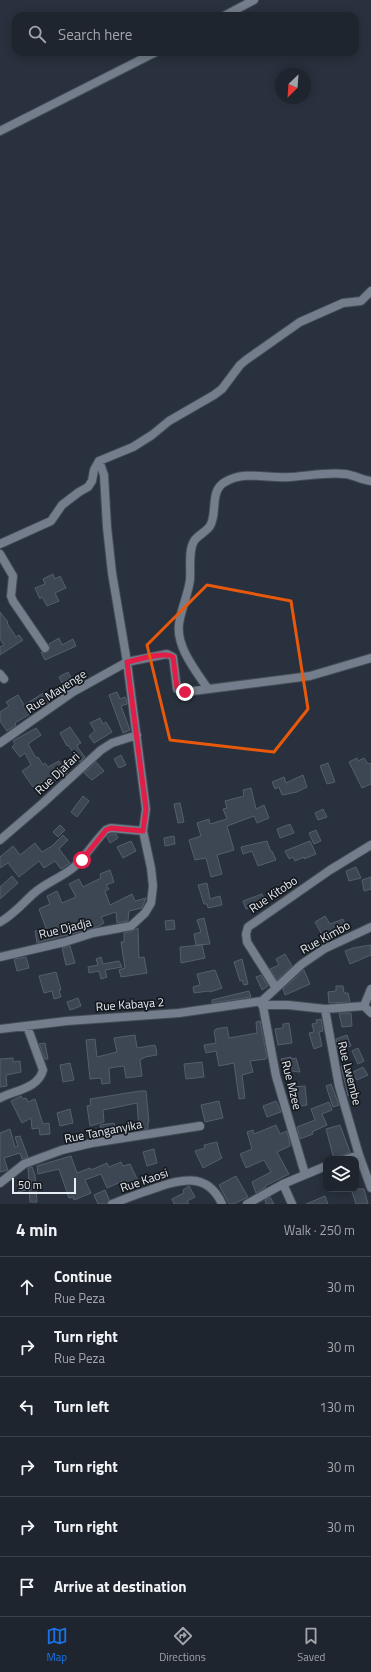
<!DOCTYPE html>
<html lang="en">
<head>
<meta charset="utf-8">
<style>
	body { margin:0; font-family:"Titillium Web",sans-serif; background:#2b313a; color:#f1f3f6 }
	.controls { position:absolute; right:12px; bottom:12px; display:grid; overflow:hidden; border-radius:8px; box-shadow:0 2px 10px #0003 }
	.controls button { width:36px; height:36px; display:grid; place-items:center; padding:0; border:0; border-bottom:1px solid #3c424a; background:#1e252e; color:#f1f3f6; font:20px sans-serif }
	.compass { position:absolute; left:275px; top:68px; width:36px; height:36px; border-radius:50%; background:#1e252e; box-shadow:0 2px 10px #0003; rotate:205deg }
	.scale { position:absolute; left:12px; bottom:10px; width:64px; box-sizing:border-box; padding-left:4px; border:2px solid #e7edf5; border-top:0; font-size:11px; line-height:14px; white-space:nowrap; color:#e7edf5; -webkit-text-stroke:3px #15191e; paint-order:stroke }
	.stop { position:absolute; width:12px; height:12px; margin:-9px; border:3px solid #e11d48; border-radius:50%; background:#fff }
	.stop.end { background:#e11d48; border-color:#fff; box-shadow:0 1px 4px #0008 }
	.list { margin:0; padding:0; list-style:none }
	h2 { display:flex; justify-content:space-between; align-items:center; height:52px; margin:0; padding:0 16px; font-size:17px }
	h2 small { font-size:13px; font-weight:400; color:#a1a5aa }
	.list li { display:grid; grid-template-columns:26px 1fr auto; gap:12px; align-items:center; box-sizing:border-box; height:60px; padding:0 16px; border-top:1px solid #3c424a }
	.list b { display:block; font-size:15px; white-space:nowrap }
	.list p { margin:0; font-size:13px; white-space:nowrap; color:#a1a5aa }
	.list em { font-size:13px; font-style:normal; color:#a1a5aa }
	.icon { flex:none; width:22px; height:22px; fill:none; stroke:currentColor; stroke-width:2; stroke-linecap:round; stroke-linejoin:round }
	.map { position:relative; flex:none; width:371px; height:1204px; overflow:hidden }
	.search { position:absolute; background:#1e252e; box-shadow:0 2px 10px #0003; left:12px; right:12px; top:12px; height:44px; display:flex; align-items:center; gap:10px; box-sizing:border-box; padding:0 14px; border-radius:12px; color:#a1a5aa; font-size:15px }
	.sheet { height:412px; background:#1e252e }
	nav { display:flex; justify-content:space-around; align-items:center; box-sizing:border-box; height:56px; border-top:1px solid #3c424a; background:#1e252e; font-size:11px; color:#a1a5aa }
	nav a { display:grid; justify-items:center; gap:2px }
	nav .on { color:#1a73e8 }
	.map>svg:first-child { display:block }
	.building { fill:#3d4653; stroke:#555e6c }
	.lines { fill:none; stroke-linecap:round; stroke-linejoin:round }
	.street-casing { stroke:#444c56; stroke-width:10 }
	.street { stroke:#737d8b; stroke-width:8 }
	.route { stroke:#e11d48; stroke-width:5 }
	.marked { fill:none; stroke:#e8590c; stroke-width:3; stroke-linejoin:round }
	.labels { text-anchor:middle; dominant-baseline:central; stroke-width:3.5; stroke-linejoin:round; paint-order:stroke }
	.street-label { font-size:12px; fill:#e7edf5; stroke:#15191e }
</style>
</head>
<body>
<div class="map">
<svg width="371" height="1204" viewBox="0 0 371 1204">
	<rect width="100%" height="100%" fill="#28313d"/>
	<!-- building -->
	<path class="building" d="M53 574 55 579 60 576 66 588 55 593 59 601 47 606 42 597 40 599 35 588 45 584 43 579Z
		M0 612 8 622 7 623 16 637 19 635 23 640 0 655V647L4 645 0 639Z
		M59 638 62 645 73 639 76 646 45 660 41 652 45 653 48 652 50 648 49 644Z
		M68 672 71 678 62 683 59 677Z
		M45 692 51 701 15 723 16 725 7 731 0 721V712L9 706 6 702 18 695 24 705Z
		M117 692 120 699 125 697 127 701V704L121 706 130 730 123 733 109 695Z
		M100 718 103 724 106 722 112 732 94 743 89 736 95 731 90 723Z
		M70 727 81 743 77 745 78 748 85 757 80 762 68 745 67 746 60 733Z
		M36 728 41 735 28 744 36 758 38 757 43 765 45 763 48 767 59 761 67 773 49 785 46 782 43 784 42 782 33 787 22 771 31 765 25 753 20 757 12 747 15 744 13 741Z
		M121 755 126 765 119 768 114 759Z
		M357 758 358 761 364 758 368 764 371 763V784L362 788 349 762Z
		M96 762 104 771 92 780 84 773Z
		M328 763 335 782 327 784 320 766Z
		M303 775 307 787 297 792 282 795 279 787 275 789 272 782 284 777 286 783Z
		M251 788 256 809 264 805 269 818 257 823 254 816 227 826 234 850 217 855 222 874 211 877 206 858 195 860 189 840 201 836 197 823 209 819 210 824 227 819 223 809 227 808 225 801 244 796 243 790Z
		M83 796 89 801 77 817 71 812Z
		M180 803 184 822 178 823 174 804Z
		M323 809 327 817 318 820 315 813Z
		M290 824 294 833 280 838 277 829Z
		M60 825 65 830 58 837 53 832Z
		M316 830 321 841 314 844 309 833Z
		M112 834H116L118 838 110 843 107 837Z
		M63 835 68 840 59 849 70 863 61 869 55 861 44 868 39 861 19 877 8 863 0 868V857L13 846 20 855 35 843 42 852 52 846Z
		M174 836 175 844 165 846 164 838Z
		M131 841 136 851 123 858 117 847Z
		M267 841 271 852 272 851 276 860 258 866 252 851 243 854 241 847Z
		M310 841 316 854 304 859V857L295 861 293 857 289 859 285 851Z
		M356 867 361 878 349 881 346 871Z
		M110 870 114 882 106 885 109 889 105 891 110 905 132 894 135 901 146 898 142 908 129 911 128 921 117 923 116 912 101 917 104 923 97 927 37 943 35 931 46 928 39 909 50 904 47 896 57 891 62 903 76 897 69 884 79 879 83 887 101 878 100 874Z
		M12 876 18 883 0 899V887Z
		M371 877V889L364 891 362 880Z
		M207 883 210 899 220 896 222 905 208 908 207 904H204L198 885Z
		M262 894 266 902 246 909 243 901Z
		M325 916 330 924 343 919 347 929 335 934 336 937 326 942 315 922Z
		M204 918 210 944 196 945 194 934 201 932 197 920Z
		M174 920 175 929 166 930 165 921Z
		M138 928 139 958 144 957 147 973 121 977 119 970 125 968 121 942H124V933L132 931Z
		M202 945 205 958 181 963 180 947Z
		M371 945V955L350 964 345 951 353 948Z
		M70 946 75 963 66 965 62 948Z
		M285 954 292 966 277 980 270 969 279 965 276 959Z
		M26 957 29 968 17 971 14 959Z
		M101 957 103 964 119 961 122 967 105 970 107 977 101 979 99 971 89 973 88 967 98 965 96 959Z
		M242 959 248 984 244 985 242 980 240 981 234 962Z
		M215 970 222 988 210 992 209 991 194 993 193 987 200 985 197 974Z
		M304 970 310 984 285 995 283 989Z
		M56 972 61 990H59L61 997 54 999 52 991 44 993 39 976Z
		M261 975 268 986 262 990 256 977Z
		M336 986H343L344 993H348L350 1002 329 1003 328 992 336 991Z
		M249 991 251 997 212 1003V1000Z
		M78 998 81 1006 70 1010 67 1002Z
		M339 1013H351L352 1026 342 1027Z
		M321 1019 323 1031 319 1032 322 1046 314 1049 309 1033 314 1032 312 1024 317 1023 316 1020Z
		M260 1021 267 1057 266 1059 250 1061 253 1072 242 1075 245 1098 239 1099 234 1063 219 1066 216 1051 206 1053 204 1045 216 1043 214 1031 216 1029 227 1027 229 1038 257 1033 256 1022Z
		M289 1023 292 1043 278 1045 275 1029 283 1028V1024Z
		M135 1035 137 1048 155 1045 156 1048 157 1055 145 1057 140 1060 142 1076 126 1078 124 1066 109 1068 110 1083 102 1084 101 1078 90 1079 86 1040 95 1039 97 1057 117 1052 114 1038Z
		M347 1035 351 1046 338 1050 336 1039Z
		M45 1043 48 1059H45L39 1044Z
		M358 1048 364 1061 358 1064 352 1051Z
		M291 1057V1059L296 1058 300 1072 290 1071 289 1067 284 1068 281 1059Z
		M13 1058V1062L20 1061 21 1072 6 1075 7 1086 0 1087V1059Z
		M202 1062 204 1077 186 1079 184 1064Z
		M70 1063 74 1080 63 1082 60 1065Z
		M341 1066H343L353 1094 348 1096Z
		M363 1067 368 1075 357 1080 351 1073Z
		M331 1084 339 1105 333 1107 326 1086Z
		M305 1086 307 1105 295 1107 292 1087Z
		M140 1091H146L149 1122H148V1129L139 1130 137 1103 103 1110 104 1122 90 1126 87 1106 91 1105 90 1099Z
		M21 1096 23 1099 26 1098 28 1102 35 1099 43 1124 49 1123 50 1134 40 1135 39 1128 32 1129 31 1118 22 1123 11 1101Z
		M219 1101 223 1118 205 1122 201 1105Z
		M276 1101 281 1112 267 1117 263 1106Z
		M329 1102 332 1110 322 1114 327 1125 312 1132 313 1134 300 1139 297 1127 315 1120 311 1109Z
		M70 1109 73 1123 60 1126 57 1113Z
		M114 1123 115 1126 116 1125 118 1133 102 1136 100 1125Z
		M276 1125 280 1134 287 1131 290 1144V1146L277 1152 289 1174 265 1186 266 1187 256 1193 252 1182 271 1172 264 1160 246 1168 240 1154 252 1149 247 1132 253 1130 254 1134Z
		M340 1125 350 1152 334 1159 326 1129Z
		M10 1129 15 1147 18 1146 15 1137 20 1136 28 1157 22 1159 20 1153 4 1158 8 1170 0 1172V1133Z
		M217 1142 219 1151 222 1158 203 1168 195 1151 205 1148 204 1145Z
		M154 1149 157 1163 147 1166 143 1152Z
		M71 1156 77 1173 90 1168 91 1170 107 1163 109 1167 121 1162 123 1166 130 1164 138 1181 126 1187 123 1181 107 1188 101 1174 85 1180 91 1193 74 1200 73 1197 69 1198 59 1169 38 1174 37 1166Z
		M32 1167 35 1175 37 1202H30L29 1189 19 1192 17 1185 29 1182 28 1168Z
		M236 1176 248 1197 234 1204H229L219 1185Z
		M189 1186 195 1197 187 1201 189 1204H174L172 1199 184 1193 183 1190Z
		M351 1189H364L368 1204H356Z
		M105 1190 109 1199 107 1204H98L94 1195Z
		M325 1196 328 1204H306Z
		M270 1197 274 1204H266L265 1200Z"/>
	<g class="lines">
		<!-- street casing -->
		<g class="street-casing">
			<path id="street" d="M224 16 254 0
				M0 131 156 52
				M0 544 51 521 62 505 79 492 88 487 92 481 94 470 99 461 133 447 152 435 169 421 214 395 222 389 240 365 246 360 300 322 343 303 361 301 371 291
				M0 554 13 576 11 596 13 601 45 648
				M0 674 4 679
				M208 689C196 671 176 647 179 624 181 609 188 595 190 580 191 568 188 551 194 541 198 535 206 532 210 526 218 513 209 491 225 482 245 470 268 479 290 477 308 476 327 472 345 474 354 475 362 480 371 481
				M0 743 73 692 127 662 167 654 173 657 177 689 185 692 310 676 371 658
				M0 840 43 803 101 750 112 743 137 735
				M0 922C13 915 22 904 33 894 45 883 61 878 74 867 86 856 94 842 106 830L111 828 143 831
				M0 957 65 942 93 933 131 926 145 913 151 903 153 886 151 868 143 831 146 809 127 662 112 573 107 527 104 475 99 461
				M276 988 247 942 246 934 248 927 330 870 371 845
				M262 1001 276 1076 305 1174
				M262 1001 302 964 324 949 371 927
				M262 1005H288L325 1009 364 1006 371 1013
				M364 1006 371 989
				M325 1009 339 1086 359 1155 371 1188
				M0 1029 67 1021 179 1013 262 1001
				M0 1098C15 1090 38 1089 43 1070L27 1026
				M346 1159 359 1155
				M0 1183 24 1164 62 1150 92 1143 200 1126
				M283 1184 292 1204
				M112 1204C125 1199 137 1194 150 1190 178 1180 207 1170 222 1204
				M247 1204 283 1184 326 1166"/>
		</g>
		<!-- street -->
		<use href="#street" class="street"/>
	</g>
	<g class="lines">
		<!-- route -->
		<path class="route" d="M82 860 106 830 111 828 143 831 146 809 127 662C138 660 165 651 173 657L177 688 185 692"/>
	</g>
	<!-- marked area -->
	<path class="marked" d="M207 585 291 601 308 709 274 752 170 740 147 645Z"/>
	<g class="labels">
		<!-- street labels -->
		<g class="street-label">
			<text transform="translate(56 691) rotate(-33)">Rue Mayenge</text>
			<text transform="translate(57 773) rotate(-43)">Rue Djafari</text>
			<text transform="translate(273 894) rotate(-34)">Rue Kitobo</text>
			<text transform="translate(65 928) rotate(-14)">Rue Djadja</text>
			<text transform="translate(325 937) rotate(-29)">Rue Kimbo</text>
			<text transform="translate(130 1004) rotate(-4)">Rue Kabaya 2</text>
			<text transform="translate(350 1073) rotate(76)">Rue Lwembe</text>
			<text transform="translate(292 1085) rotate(76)">Rue Mzee</text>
			<text transform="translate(103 1131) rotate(-11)">Rue Tanganyika</text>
			<text transform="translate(144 1180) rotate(-19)">Rue Kaosi</text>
		</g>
	</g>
</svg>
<div class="controls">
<button><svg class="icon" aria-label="layers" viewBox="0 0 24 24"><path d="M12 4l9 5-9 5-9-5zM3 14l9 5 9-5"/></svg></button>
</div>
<svg class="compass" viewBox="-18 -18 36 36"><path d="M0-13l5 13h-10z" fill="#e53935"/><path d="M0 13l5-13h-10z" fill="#a1a5aa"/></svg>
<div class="scale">50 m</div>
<div class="stop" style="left:82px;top:860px"></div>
<div class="stop end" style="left:185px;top:692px"></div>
<div class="search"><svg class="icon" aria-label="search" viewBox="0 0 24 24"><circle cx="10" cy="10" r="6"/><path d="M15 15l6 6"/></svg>Search here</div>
</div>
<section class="sheet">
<h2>4 min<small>Walk · 250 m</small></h2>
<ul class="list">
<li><svg class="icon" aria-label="ahead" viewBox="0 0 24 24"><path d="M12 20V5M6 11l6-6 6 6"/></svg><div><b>Continue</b><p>Rue Peza</p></div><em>30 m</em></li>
<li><svg class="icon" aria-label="right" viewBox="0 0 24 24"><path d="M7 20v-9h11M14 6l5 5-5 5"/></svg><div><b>Turn right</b><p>Rue Peza</p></div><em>30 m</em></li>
<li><svg class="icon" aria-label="left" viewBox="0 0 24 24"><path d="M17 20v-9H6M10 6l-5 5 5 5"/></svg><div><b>Turn left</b></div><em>130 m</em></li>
<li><svg class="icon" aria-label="right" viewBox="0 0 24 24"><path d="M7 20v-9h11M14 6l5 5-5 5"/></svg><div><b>Turn right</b></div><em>30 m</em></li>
<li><svg class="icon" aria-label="right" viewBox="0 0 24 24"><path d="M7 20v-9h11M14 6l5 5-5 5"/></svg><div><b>Turn right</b></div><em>30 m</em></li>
<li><svg class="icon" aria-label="arrive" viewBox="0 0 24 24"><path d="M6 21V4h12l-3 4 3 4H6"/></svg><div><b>Arrive at destination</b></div></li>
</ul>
</section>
<nav>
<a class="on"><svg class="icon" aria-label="map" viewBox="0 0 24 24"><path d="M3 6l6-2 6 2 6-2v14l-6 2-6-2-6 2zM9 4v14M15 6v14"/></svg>Map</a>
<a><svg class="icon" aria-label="directions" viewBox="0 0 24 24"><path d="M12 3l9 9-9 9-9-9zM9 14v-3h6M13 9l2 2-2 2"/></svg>Directions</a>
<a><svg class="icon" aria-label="saved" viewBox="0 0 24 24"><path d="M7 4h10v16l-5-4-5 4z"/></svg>Saved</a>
</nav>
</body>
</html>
